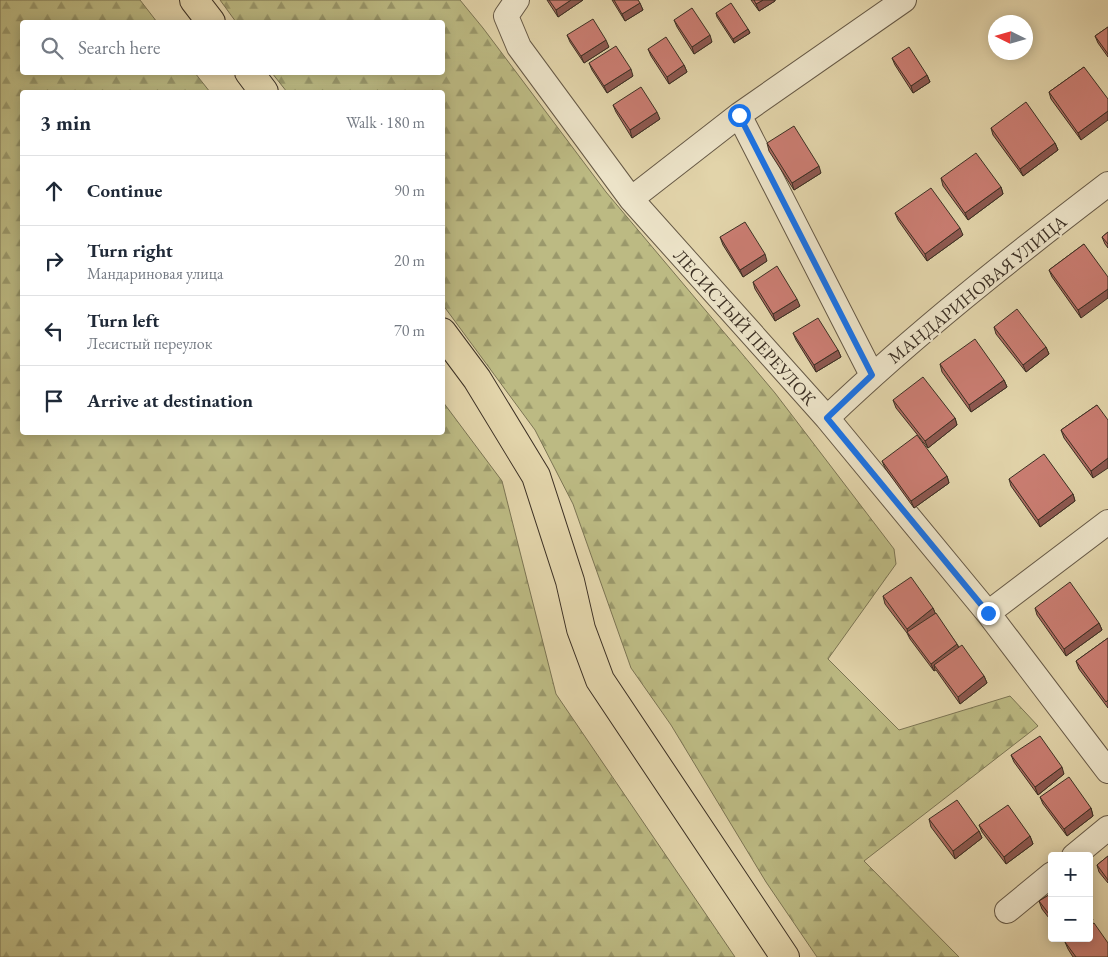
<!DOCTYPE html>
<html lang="en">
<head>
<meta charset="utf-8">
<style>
	body { margin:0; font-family:"EB Garamond",serif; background:#f2f2f3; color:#1f2937 }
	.controls { position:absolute; right:15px; bottom:15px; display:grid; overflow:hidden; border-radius:5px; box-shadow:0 2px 12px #0003 }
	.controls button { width:45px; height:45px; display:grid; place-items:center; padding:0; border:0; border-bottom:1px solid #e0e1e3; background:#fff; color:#1f2937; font:25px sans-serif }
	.compass { position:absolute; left:988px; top:15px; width:45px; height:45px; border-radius:50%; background:#fff; box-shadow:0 2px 12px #0003; rotate:275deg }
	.stop { position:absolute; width:15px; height:15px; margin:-11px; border:4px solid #1a73e8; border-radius:50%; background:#fff }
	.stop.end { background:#1a73e8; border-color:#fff; box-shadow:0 1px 5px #0008 }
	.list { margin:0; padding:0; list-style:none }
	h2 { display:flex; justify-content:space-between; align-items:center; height:65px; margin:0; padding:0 20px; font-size:21px }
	h2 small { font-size:16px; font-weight:400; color:#747a83 }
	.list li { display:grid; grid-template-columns:32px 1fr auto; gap:15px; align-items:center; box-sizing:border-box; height:70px; padding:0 20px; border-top:1px solid #e0e1e3 }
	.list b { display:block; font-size:19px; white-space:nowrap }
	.list p { margin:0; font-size:16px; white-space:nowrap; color:#747a83 }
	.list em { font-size:16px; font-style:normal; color:#747a83 }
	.icon { flex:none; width:28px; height:28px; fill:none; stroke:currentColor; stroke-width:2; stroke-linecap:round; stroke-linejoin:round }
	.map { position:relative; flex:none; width:1108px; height:957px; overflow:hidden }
	.search { position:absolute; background:#fff; box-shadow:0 2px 12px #0003; left:20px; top:20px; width:425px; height:55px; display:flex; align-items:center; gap:12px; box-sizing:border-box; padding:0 18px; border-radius:5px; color:#747a83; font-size:19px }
	.panel { position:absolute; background:#fff; box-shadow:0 2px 12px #0003; left:20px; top:90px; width:425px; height:345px; border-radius:5px }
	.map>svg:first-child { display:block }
	.forest { fill:url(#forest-firs); stroke:#7c7554 }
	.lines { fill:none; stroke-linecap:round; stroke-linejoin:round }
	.minor-casing { stroke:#665946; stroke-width:26 }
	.major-casing { stroke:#3c3024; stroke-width:30 }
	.minor { stroke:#ece3c8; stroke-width:24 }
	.major { stroke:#e2d4aa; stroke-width:28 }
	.wall { fill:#ae6c62; stroke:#3c3024 }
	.shaded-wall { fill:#8d5850; stroke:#3c3024 }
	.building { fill:#ca7d72; stroke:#3c3024 }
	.route { stroke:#1a73e8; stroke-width:6 }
	.labels { text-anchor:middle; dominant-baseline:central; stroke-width:4.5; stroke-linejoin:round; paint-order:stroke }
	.street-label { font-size:18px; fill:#3c3024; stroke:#ece3c8 }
</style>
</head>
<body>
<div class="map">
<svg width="1108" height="957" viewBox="0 0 1108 957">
	<defs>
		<pattern id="forest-firs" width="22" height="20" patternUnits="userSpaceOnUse" patternTransform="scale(1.25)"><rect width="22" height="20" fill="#bcba83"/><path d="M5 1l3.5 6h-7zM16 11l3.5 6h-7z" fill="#9a986b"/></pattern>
	</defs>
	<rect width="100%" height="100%" fill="#e2d4aa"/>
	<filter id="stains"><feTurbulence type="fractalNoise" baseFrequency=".004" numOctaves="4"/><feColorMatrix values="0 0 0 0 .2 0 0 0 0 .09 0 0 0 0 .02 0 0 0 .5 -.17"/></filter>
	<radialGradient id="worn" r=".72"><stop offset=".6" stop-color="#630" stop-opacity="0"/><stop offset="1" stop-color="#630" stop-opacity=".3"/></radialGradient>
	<!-- forest -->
	<path class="forest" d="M0 0H140L157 22H22V72L195 73 210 92H22V432H442L443 402 502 481 556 694 735 957H0Z
		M220 0H460L483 28 606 192 775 393 894 549 896 564 828 659 899 730 1010 696 1038 726 864 861 959 957H817L766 882 671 725 631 668 573 504 535 430 443 305 442 92H287L272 73 442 72V22H236Z"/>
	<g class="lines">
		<!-- minor casing -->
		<g class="minor-casing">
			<path id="minor" d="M517 0 506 16 519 47 631 199 827 418 988 613 1108 771
				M739 115 872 375
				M631 199 739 115 904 0
				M827 418C915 334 1011 258 1108 184
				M988 613 1108 522
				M1074 856 1108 828
				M1007 911 1052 874"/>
		</g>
		<!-- major casing -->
		<g class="major-casing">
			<path id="major" d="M194 0 211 22
				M249 72 264 92
				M442 332 477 379 536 476 570 581 581 629 600 680 785 957"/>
		</g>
		<!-- minor -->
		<use href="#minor" class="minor"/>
		<!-- major -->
		<use href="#major" class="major"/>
	</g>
	<!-- wall -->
	<path class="wall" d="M547 0H583L558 17Z
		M612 0H638L643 10 625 21Z
		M751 0H775V1L759 11Z
		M716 13 748 29 750 33 734 43 717 17Z
		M674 20 712 42 694 54 677 27Z
		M1108 27V57L1098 43 1095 36Z
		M567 35 609 47 584 63 570 42Z
		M648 49 684 65 687 72 669 84 651 56Z
		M892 58 927 75 930 82 913 93 895 65Z
		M589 63 633 76 607 93 592 70Z
		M1084 67 1081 140 1051 99 1049 92Z
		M613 105 660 119 632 138 616 112Z
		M991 128 1055 143 1058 150 1023 176 993 135Z
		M767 143 821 173 794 190 769 151Z
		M941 178 1001 187 1003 194 968 220 943 186Z
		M895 213 963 235 927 261 898 220Z
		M1108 232V248L1105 244 1102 237Z
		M720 237 767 261 743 277 723 245Z
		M1084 244 1081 318 1052 277 1049 270Z
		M753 282 800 306 775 321 755 289Z
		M994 327 1046 347 1049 354 1026 372 996 334Z
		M793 333 838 350 841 357 816 372 796 340Z
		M940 364 1004 380 1007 387 971 412 942 372Z
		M893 400 955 418 957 425 928 448 896 408Z
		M1097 405 1093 478 1064 438 1061 430Z
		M882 461 947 476 949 483 914 508 885 468Z
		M1009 479 1073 494 1075 501 1040 527 1011 486Z
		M883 596 933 608 935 613 959 647 984 676 987 683 960 704 936 670 934 671 910 639 907 633 885 604Z
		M1035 608 1099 623 1102 630 1066 656 1037 615Z
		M1108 638V708L1079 669 1076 661Z
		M1011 755 1064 774 1038 795 1014 762Z
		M1040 797 1091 808 1093 816 1067 836 1043 804Z
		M929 819 979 831 982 838 955 859 931 827Z
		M979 825 1030 836 1033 844 1006 864 982 832Z
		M1108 856V883L1099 872 1097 865Z
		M1052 893V922L1042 909 1039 901Z
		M1065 942 1108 957H1073L1068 949Z"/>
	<!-- shaded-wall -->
	<path class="shaded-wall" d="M571 0H583L558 17 556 10Z
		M763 0H775V1L759 11 756 4Z
		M640 3 643 10 625 21 622 14Z
		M748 29 750 33 734 43 733 39Z
		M710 35 712 42 694 54 692 47Z
		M606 40 609 47 584 63 581 56Z
		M684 65 687 72 669 84 667 77Z
		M631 69 633 76 607 93 604 86Z
		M927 75 930 82 913 93 911 86Z
		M1108 111V120L1081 140 1078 133Z
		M657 112 660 119 632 138 630 130Z
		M1055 143 1058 150 1023 176 1020 169Z
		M819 166 821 173 794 190 792 183Z
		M1001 187 1003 194 968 220 965 213Z
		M960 228 963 235 927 261 925 254Z
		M765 254 767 261 743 277 740 270Z
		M1108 289V298L1081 318 1078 310Z
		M797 299 800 306 775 321 773 314Z
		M1046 347 1049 354 1026 372 1023 365Z
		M838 350 841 357 816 372 814 365Z
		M1004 380 1007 387 971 412 969 405Z
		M955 418 957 425 928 448 925 441Z
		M1108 458V468L1093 478 1091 471Z
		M947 476 949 483 914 508 911 501Z
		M1073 494 1075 501 1040 527 1038 520Z
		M933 608 936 615 909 636 907 629Z
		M1099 623 1102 630 1066 656 1064 649Z
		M957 644 960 651 934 665 935 670 934 671 931 664Z
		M984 676 987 683 960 704 958 697Z
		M1062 767 1064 774 1038 795 1035 787Z
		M1091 808 1093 816 1067 836 1064 829Z
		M979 831 982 838 955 859 953 851Z
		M1030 836 1033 844 1006 864 1004 857Z
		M1090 913 1093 920 1089 923V914Z"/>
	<!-- building -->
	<path class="building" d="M549 0H571L556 10Z
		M614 0H638L640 3 622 14Z
		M754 0H763L756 4Z
		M731 3 748 29 733 39 716 13Z
		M692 8 710 35 692 47 674 20Z
		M593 19 606 40 581 56 567 35Z
		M1108 27V54L1095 36Z
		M666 37 684 65 667 77 648 49Z
		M616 46 631 69 604 86 589 63Z
		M909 47 927 75 911 86 892 58Z
		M1084 67 1108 99V111L1078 133 1049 92Z
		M641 87 657 112 630 130 613 105Z
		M1026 102 1055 143 1020 169 991 128Z
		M794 126 819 166 792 183 767 143Z
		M976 153 1001 187 965 213 941 178Z
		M931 188 960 228 925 254 895 213Z
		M745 222 765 254 740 270 720 237Z
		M1108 232V244L1102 237Z
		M1084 244 1108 277V289L1078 310 1049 270Z
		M777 266 797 299 773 314 753 282Z
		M1017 309 1046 347 1023 365 994 327Z
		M818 318 838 350 814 365 793 333Z
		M975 339 1004 380 969 405 940 364Z
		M923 377 955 418 925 441 893 400Z
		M1097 405 1108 420V458L1091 471 1061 430Z
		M917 435 947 476 911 501 882 461Z
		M1044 454 1073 494 1038 520 1009 479Z
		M911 577 933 608 907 629 883 596Z
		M1070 582 1099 623 1064 649 1035 608Z
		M936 613 957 644 931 664 907 632Z
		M1108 638V700L1106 702 1076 661Z
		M962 645 984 676 958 697 934 665Z
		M1040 736 1062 767 1035 787 1011 755Z
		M1069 777 1091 808 1064 829 1040 797Z
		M957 800 979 831 953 851 929 819Z
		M1008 805 1030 836 1004 857 979 825Z
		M1108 856V880L1097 865Z
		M1052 893V918L1039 901Z
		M1094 923 1108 943V957H1076L1065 942 1071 938H1089V926Z"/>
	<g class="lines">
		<!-- route -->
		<path class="route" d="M739 115 872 375 827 418 988 613"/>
	</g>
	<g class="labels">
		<!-- street labels -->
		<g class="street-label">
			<text transform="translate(977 289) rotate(-39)">МАНДАРИНОВАЯ УЛИЦА</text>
			<text transform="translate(745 327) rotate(48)">ЛЕСИСТЫЙ ПЕРЕУЛОК</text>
		</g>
	</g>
	<rect width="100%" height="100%" filter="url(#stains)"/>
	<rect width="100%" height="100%" fill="url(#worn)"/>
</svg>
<div class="controls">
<button>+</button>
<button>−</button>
</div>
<svg class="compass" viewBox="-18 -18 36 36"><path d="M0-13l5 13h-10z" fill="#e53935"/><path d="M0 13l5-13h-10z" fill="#747a83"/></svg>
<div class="stop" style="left:739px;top:115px"></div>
<div class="stop end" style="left:988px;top:613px"></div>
<div class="search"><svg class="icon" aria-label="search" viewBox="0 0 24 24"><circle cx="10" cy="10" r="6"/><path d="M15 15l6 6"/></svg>Search here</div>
<section class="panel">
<h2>3 min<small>Walk · 180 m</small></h2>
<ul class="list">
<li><svg class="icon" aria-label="ahead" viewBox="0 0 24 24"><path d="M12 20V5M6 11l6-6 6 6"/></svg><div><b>Continue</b></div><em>90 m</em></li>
<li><svg class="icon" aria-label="right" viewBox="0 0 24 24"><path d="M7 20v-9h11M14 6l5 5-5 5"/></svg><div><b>Turn right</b><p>Мандариновая улица</p></div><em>20 m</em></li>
<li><svg class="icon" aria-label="left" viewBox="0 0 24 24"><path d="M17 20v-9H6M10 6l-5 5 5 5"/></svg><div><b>Turn left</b><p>Лесистый переулок</p></div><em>70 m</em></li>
<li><svg class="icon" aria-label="arrive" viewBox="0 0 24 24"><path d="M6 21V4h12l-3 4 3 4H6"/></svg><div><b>Arrive at destination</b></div></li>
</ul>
</section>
</div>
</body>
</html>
